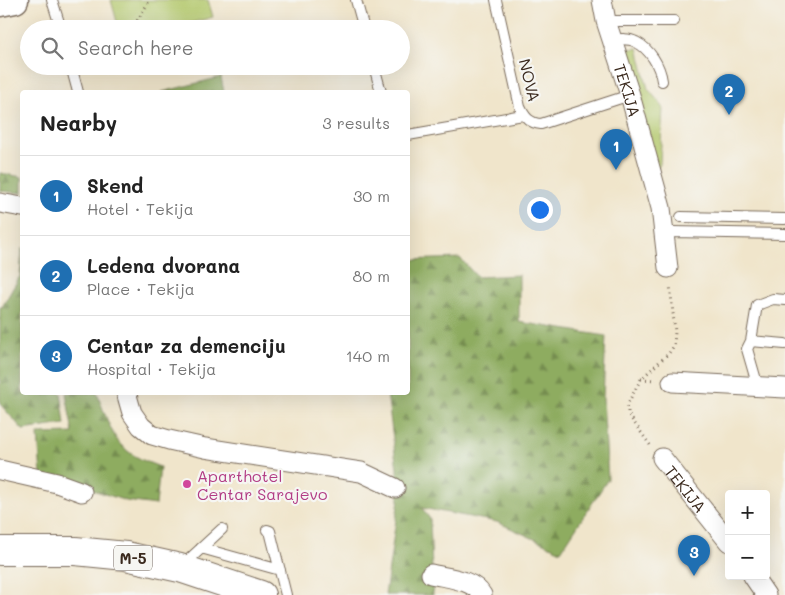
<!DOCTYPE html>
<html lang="en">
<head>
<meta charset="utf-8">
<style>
	body { margin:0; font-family:Mali,sans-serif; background:#f2f2f2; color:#222 }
	.controls { position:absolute; right:15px; bottom:15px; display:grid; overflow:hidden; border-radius:5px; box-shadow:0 5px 20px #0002 }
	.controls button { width:45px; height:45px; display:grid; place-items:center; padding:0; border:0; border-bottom:1px solid #e0e0e0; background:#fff; color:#222; font:25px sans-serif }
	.you { position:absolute; left:539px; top:209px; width:18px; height:18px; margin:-12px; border:4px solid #fff; border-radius:50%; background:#1a73e8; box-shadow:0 0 0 8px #1a73e833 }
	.badge { display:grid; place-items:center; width:32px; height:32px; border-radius:50%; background:#1f6fb2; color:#fff; font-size:16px; font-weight:700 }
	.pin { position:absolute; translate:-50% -41px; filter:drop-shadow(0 1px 2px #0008) }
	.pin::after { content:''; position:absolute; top:26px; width:18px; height:15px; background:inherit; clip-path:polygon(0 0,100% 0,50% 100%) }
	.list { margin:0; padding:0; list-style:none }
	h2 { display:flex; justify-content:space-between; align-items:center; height:65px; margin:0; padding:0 20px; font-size:21px }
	h2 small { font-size:16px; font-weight:400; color:#767676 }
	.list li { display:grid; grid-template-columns:32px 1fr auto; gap:15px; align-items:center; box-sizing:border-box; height:80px; padding:0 20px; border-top:1px solid #e0e0e0 }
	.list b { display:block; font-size:19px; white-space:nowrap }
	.list p { margin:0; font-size:16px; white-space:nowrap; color:#767676 }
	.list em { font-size:16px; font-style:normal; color:#767676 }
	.icon { flex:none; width:28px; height:28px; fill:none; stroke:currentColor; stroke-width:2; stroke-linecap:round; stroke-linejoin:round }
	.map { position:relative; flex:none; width:785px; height:595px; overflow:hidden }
	.search { position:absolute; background:#fff; box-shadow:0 5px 20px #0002; left:20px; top:20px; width:390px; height:55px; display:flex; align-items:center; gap:12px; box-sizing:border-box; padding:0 18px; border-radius:28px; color:#767676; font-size:19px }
	.panel { position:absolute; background:#fff; box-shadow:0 5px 20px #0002; left:20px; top:90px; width:390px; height:305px; border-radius:5px }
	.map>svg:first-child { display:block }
	.green { fill:#b3c86c; stroke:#777945 }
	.forest { fill:url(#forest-firs); stroke:#646b3f }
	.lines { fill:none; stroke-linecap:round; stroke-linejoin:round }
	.lane-casing { stroke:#7a6b5b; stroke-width:12 }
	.street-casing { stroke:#7a6b5b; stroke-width:21 }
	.secondary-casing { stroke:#7a6b5b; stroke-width:29 }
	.primary-casing { stroke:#7a6b5b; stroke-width:30 }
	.path { stroke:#7a6b5b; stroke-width:3; stroke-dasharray:1 4; stroke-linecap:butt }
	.lane { stroke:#fff; stroke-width:10 }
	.street { stroke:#fff; stroke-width:19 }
	.secondary { stroke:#fff; stroke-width:26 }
	.primary { stroke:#fff; stroke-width:28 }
	.hotel-dot { fill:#d1479c; stroke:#f6f6f2; stroke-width:2 }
	.labels { text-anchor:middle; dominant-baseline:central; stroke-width:4.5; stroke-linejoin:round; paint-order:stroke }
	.shield { fill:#f6f6f2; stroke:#73675e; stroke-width:1 }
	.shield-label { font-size:15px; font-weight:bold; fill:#3b2a1e }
	.street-label { font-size:16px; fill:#3b2a1e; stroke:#f6f6f2 }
	.hotel-label { font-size:16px; fill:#b23c85; stroke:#f6f6f2; text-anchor:start }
</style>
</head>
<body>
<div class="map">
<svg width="785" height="595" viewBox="0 0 785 595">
	<defs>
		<pattern id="forest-firs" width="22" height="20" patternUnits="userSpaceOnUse" patternTransform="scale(1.25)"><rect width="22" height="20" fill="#8eac60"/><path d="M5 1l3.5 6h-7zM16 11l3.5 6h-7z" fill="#758c4f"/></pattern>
	</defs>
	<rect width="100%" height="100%" fill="#f6f6f2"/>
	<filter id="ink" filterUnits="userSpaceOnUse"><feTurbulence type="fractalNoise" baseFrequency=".02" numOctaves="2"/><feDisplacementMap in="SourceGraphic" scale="10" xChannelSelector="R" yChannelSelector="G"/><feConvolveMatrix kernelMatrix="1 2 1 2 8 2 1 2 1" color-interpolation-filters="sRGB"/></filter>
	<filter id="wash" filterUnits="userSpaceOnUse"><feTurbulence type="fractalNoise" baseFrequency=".0096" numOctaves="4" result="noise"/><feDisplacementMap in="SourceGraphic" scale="20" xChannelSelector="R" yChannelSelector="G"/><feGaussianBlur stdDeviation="1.12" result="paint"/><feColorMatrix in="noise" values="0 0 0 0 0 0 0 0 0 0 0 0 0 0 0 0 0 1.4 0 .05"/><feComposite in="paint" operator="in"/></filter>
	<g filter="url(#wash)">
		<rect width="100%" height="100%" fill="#f0e5cb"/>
		<!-- green -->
		<path class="green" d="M111 0H208L213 17 169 29H119Z
			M638 48 648 89 663 107 660 164 656 172 624 50Z"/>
		<!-- forest -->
		<path class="forest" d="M221 77 224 92H162Z
			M0 173 22 177V193L0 191Z
			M22 248V392L61 393 65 424 23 430 0 404V307H2L20 276Z
			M460 258 477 277 519 275V322L606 336 603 399 608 479 561 551 497 522 422 508 430 519 433 595H385L399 499 397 469 387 393 408 392V260Z
			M66 393H97C102 406 112 437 122 446 133 457 147 462 160 467L156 505 126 501 60 479 41 476 38 434 73 433Z"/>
	</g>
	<g filter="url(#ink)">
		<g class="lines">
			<!-- lane casing -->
			<g class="lane-casing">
				<path id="lane" d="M52 0 61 29
					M356 0 364 29
					M496 0 520 107C525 118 530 123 541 124L630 95
					M606 21H674
					M612 40C620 39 629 38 636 42 650 49 660 66 662 81
					M71 66 78 92
					M374 66 381 92
					M408 135 523 115
					M681 217 785 219
					M664 233 672 232 785 234
					M751 341 785 344
					M758 387 747 349 751 341 757 305 773 299 785 300
					M267 530 270 531 286 595
					M201 548 280 570
					M182 566 222 529"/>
			</g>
			<!-- street casing -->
			<g class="street-casing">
				<g id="street">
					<path id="s1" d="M602 0 606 21 630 95 661 208 668 268"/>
					<path d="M0 203 22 207"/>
					<path d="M672 382 785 388"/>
					<path d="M126 392 132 413 141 426 152 435 169 440 205 448 361 472 395 488"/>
					<path id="s2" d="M662 458 729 542"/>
					<path d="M0 470 57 483 82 492"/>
					<path d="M431 574C447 578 473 579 482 595"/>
					<path d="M753 576 766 595"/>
				</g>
			</g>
			<!-- secondary casing -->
			<g class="secondary-casing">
				<path id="secondary" d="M0 3 15 0"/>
			</g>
			<!-- primary casing -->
			<g class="primary-casing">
				<path id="primary" d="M0 551H75L126 556 180 568 261 595"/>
			</g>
			<!-- path -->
			<path class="path" d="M132 29 150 0
				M641 379 656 380
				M650 445 628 414V403L641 379 669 353 674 346 675 332 670 285"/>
			<!-- lane -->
			<use href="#lane" class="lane"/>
			<!-- street -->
			<use href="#street" class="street"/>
			<!-- secondary -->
			<use href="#secondary" class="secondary"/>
			<!-- primary -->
			<use href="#primary" class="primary"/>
		</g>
	</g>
	<!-- markers -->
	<circle class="hotel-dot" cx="187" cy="484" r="5"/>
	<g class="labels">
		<!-- shield labels -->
		<rect class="shield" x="114" y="545.5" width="38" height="25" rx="4"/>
		<g class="shield-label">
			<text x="133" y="558">M-5</text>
		</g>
		<!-- street labels -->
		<g class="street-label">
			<text transform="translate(530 80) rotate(76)">NOVA</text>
			<text stroke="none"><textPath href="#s1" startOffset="94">TEKIJA</textPath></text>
			<text stroke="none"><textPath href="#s2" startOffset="39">TEKIJA</textPath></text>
		</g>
		<!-- hotel labels -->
		<g class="hotel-label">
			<text x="197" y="475">Aparthotel<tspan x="197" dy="18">Centar Sarajevo</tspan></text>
		</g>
	</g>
</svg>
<div class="controls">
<button>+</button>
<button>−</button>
</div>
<div class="you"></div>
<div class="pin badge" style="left:616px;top:170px">1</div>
<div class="pin badge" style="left:729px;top:115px">2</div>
<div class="pin badge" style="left:694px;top:576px">3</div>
<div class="search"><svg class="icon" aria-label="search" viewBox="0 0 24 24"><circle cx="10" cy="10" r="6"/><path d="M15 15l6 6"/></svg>Search here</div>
<section class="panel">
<h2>Nearby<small>3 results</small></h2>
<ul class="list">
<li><span class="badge">1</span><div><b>Skend</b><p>Hotel · Tekija</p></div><em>30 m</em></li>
<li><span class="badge">2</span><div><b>Ledena dvorana</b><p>Place · Tekija</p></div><em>80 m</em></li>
<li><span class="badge">3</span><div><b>Centar za demenciju</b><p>Hospital · Tekija</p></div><em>140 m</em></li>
</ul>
</section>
</div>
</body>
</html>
